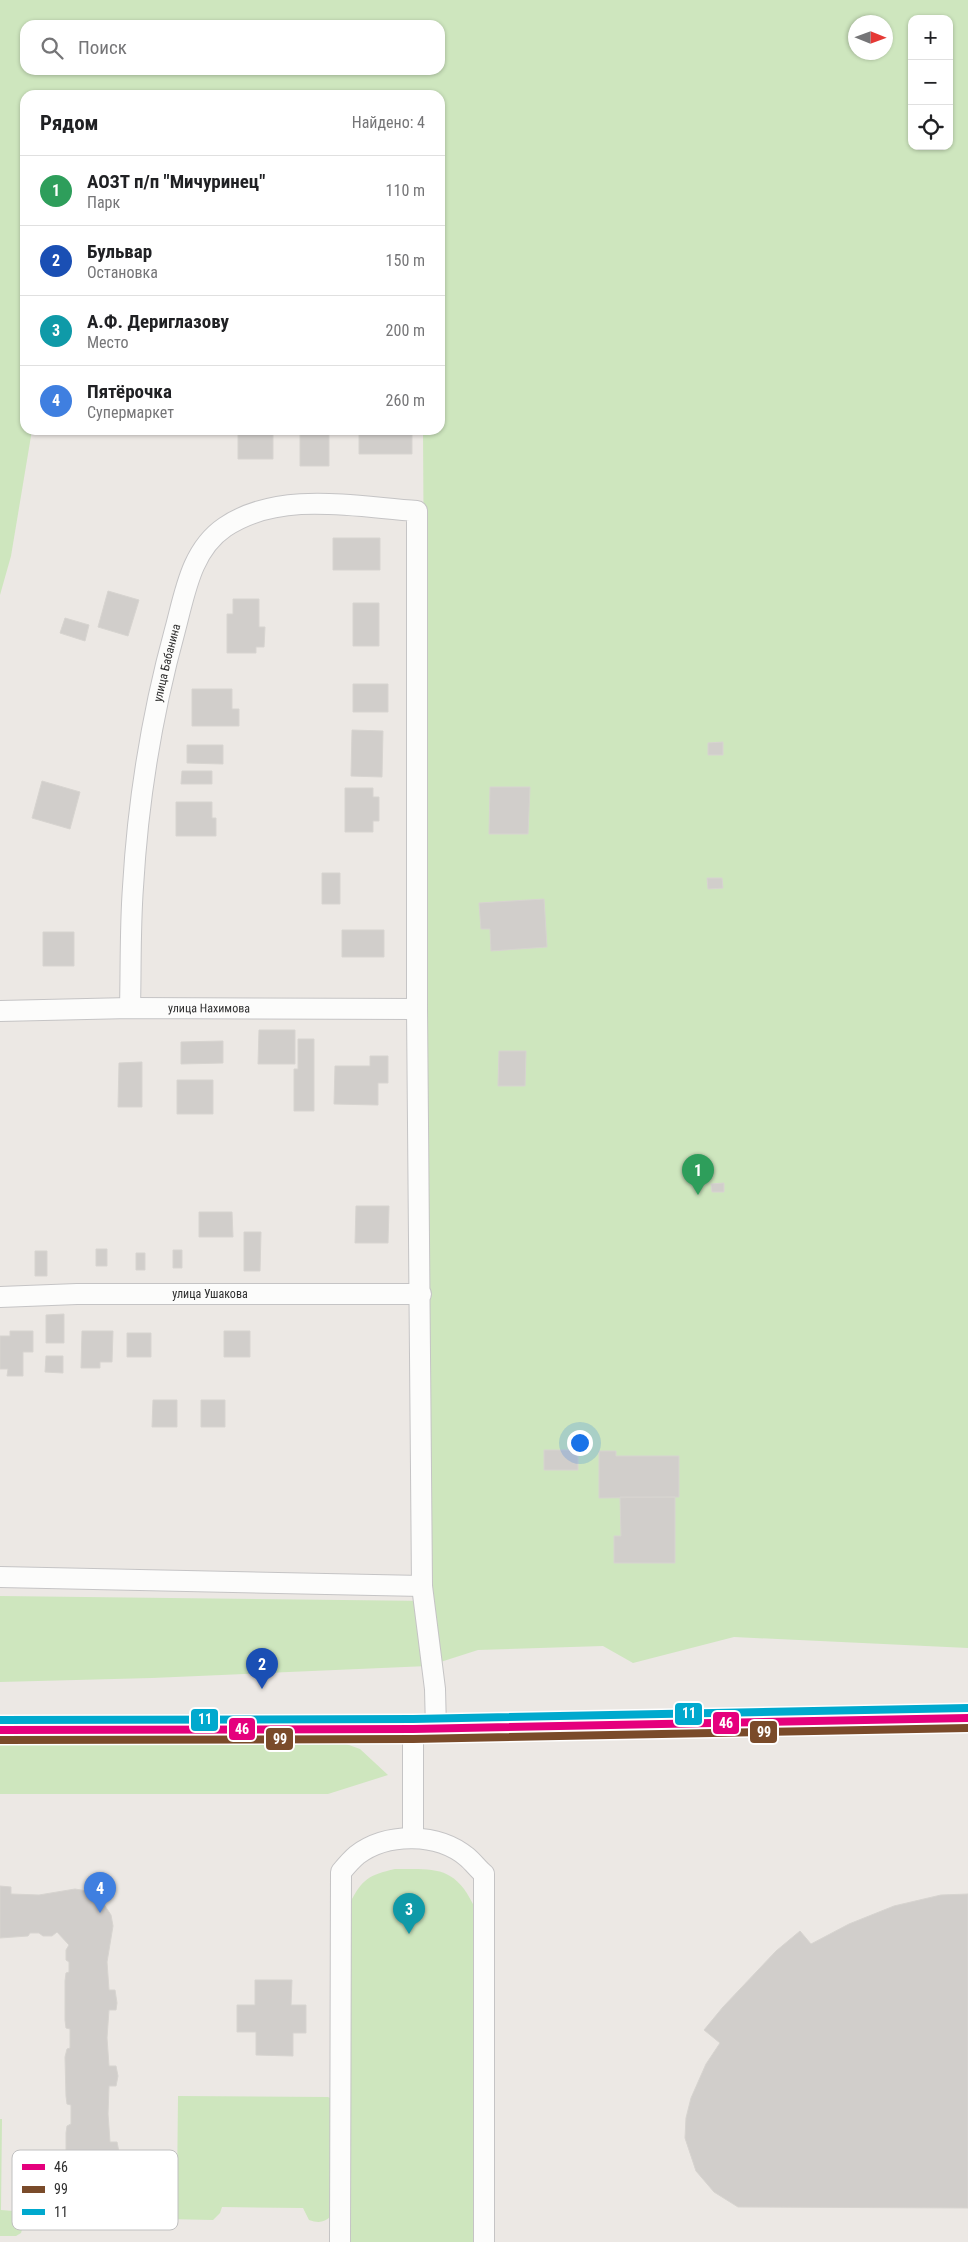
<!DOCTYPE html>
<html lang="ru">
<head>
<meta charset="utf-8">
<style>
	body { margin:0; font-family:"Roboto Condensed",sans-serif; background:#f6f6f6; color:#202124 }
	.controls { position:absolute; right:15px; top:15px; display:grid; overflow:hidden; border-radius:10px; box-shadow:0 1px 4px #0004 }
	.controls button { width:45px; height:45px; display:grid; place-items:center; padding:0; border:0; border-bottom:1px solid #e0e0e0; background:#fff; color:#202124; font:25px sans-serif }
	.compass { position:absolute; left:848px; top:15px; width:45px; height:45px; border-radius:50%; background:#fff; box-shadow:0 1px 4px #0004; rotate:91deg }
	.you { position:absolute; left:579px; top:1442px; width:18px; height:18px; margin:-12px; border:4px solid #fff; border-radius:50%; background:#1a73e8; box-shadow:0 0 0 8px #1a73e833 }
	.badge { display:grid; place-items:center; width:32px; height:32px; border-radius:50%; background:#706f6e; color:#fff; font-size:16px; font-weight:700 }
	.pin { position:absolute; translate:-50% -41px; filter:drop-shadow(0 1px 2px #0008) }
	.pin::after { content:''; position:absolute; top:26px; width:18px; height:15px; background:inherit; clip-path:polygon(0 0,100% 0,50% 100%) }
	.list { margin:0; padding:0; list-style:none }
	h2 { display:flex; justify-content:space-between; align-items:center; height:65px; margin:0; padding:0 20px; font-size:21px }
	h2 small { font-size:16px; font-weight:400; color:#757577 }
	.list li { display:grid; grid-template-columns:32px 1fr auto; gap:15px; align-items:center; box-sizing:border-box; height:70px; padding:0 20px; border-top:1px solid #e0e0e0 }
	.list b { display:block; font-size:19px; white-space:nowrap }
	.list p { margin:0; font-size:16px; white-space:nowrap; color:#757577 }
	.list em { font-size:16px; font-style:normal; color:#757577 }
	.icon { flex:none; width:28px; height:28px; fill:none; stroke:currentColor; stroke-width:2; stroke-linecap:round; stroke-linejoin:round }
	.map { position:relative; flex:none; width:968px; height:2242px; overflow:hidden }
	.search { position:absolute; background:#fff; box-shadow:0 1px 4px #0004; left:20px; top:20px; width:425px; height:55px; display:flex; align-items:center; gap:12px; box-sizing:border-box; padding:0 18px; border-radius:15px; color:#757577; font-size:19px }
	.panel { position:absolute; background:#fff; box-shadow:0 1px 4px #0004; left:20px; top:90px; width:425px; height:345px; border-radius:15px }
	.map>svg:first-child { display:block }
	.green { fill:#cee6be; fill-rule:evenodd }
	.building { fill:#d1cecb; stroke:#d7d4d0 }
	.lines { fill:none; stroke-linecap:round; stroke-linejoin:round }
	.minor-casing { stroke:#c5c4c5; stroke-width:22 }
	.major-casing { stroke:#c6c5c4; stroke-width:29 }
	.minor { stroke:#fcfcfb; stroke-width:20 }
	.major { stroke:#e8e4d6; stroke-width:26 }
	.bus-1-casing { stroke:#fff; stroke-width:11 }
	.bus-2-casing { stroke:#fff; stroke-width:11 }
	.bus-3-casing { stroke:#fff; stroke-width:11 }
	.bus-1 { stroke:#e5007d; stroke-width:8 }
	.bus-2 { stroke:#7a4b2a; stroke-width:8 }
	.bus-3 { stroke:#00a9ce; stroke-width:8 }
	.labels { text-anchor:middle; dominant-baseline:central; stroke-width:4; stroke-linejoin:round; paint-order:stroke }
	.street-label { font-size:12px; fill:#2e2e2e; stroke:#fff }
	.key { fill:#fff; stroke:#c0c0c0; stroke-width:1 }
	.key-label { font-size:14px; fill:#2e2e2e }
	.line-badge { stroke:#fff; stroke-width:2 }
	.badge-label { font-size:14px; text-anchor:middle; font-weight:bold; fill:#fff }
</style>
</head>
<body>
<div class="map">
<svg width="968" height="2242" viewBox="0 0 968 2242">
	<rect width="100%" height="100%" fill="#ece8e4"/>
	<!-- green -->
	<path class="green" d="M0 0H968V1648L734 1637 633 1663 603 1646 478 1650 428 1666 152 1678 0 1682V1596L430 1601 423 430H440V95H25V430H32L11 556 0 595ZM912 19H949V146H912ZM856 22H886V52H856ZM25 25H440V70H25Z
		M338 1741 360 1749 388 1775 328 1794H0V1742Z
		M395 1869C433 1869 454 1865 473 1904V2242H351L350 1903C362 1879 369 1875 395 1869Z
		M178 2096 328 2097 332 2099 331 2216C324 2223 318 2223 309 2220L303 2208 222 2207 220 2213 213 2220 166 2219 160 2213V2197L166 2192 177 2190Z
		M0 2119H2L1 2210 13 2211 21 2215 24 2223 21 2233 16 2236H0Z"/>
	<!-- building -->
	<path class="building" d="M238 430H273V459H238Z
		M300 430H329V466H300Z
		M359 430H412V454H359Z
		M333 538H380V570H333Z
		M108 591 139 600 128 636 98 627Z
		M233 599H259V627H265L264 647H256V653H227V614H233Z
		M353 603H379V646H353Z
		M65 618 89 625 85 641 60 633Z
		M353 684H388V712H353Z
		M192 689H232V709H239V726H192Z
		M352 730 383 731 382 777 351 776Z
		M723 742V755H708V743Z
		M187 745H223V764L187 763Z
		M182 771H212V784H181Z
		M42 781 80 792 70 829 32 818Z
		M490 787H530L528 834H489Z
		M345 788H373V797H379V821H373V832H345Z
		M176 802H212V818H216V836H176Z
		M322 873H340V904H322Z
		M707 878H722L723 888 708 889Z
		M544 899 547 947 491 951 490 929H481L479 903Z
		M342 930H384V957H342Z
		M43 932H74V966H43Z
		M259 1030H295V1064H258Z
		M298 1039H314V1111H294V1069H298Z
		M223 1041V1063L181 1064V1042Z
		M499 1051H526L525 1086H498Z
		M370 1056H388V1083H378V1105L334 1104 335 1066H370Z
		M142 1062V1107H118L119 1063Z
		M177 1080H213V1114H177Z
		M724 1183V1192H712L711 1184Z
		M356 1206H389L388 1243H355Z
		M199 1212H232L233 1237H199Z
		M244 1232H261L260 1271H244Z
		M96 1249H107V1266H96Z
		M173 1250H182V1268H173Z
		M35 1251H47V1276H35Z
		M136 1253H145V1270H136Z
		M64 1314V1343H46V1315Z
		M10 1331H33V1352H23V1376H7L8 1369H0V1336H10Z
		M82 1331H113L112 1362H100V1368H81Z
		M224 1331H250V1357H224Z
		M127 1333H151V1357H127Z
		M46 1356H63V1373L45 1372Z
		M153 1400H177V1427H152Z
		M201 1400H225V1427H201Z
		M544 1450H578V1470H544Z
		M599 1451H616V1456H679V1497L599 1498Z
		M620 1497H675V1563H614V1536H621Z
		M0 1886 11 1887V1894L39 1895 75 1889 87 1891 101 1900 111 1915 113 1926 107 1962 109 1990H115L117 2003 116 2010H109L107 2038 109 2066H116L118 2076 116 2086H109L108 2114 110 2142H117L119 2152 117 2163H110L109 2190 71 2191V2181L68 2180 66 2172V2133L67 2126 71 2124V2105L67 2104 66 2096 65 2057 67 2049 70 2048V2029L66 2028 65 2020V1981L66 1973 69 1972V1962L66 1960V1950L69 1945 57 1932 52 1936H43L39 1933H30L28 1936 0 1938Z
		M968 1894V2208L738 2207 714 2192 696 2171 685 2138 686 2118 691 2098 706 2064 720 2043 704 2030 723 2007 776 1951 800 1931 811 1944 849 1924 894 1906 941 1895Z
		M255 1980H292L291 2005H306V2033H293V2056L256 2055V2032H237V2005H255Z"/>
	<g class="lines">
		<!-- minor casing -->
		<g class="minor-casing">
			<g id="minor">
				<path id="s1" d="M130 1008C131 968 130 927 133 887 138 800 152 714 175 630 185 593 191 550 225 527 280 490 356 507 417 511V1009L422 1586 435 1689 436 1729"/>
				<path id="s2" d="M0 1011 130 1008 417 1009"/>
				<path id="s3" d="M0 1297 77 1294H421"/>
				<path d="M0 1577 422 1586"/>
				<path d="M413 1729V1837"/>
				<path d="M340 2242 341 1872C346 1866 351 1860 357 1855 388 1832 438 1833 467 1857 473 1862 478 1869 484 1874V2242"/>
			</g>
		</g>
		<!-- major casing -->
		<g class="major-casing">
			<path id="major" d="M0 1730 413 1729 968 1718"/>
		</g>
		<!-- minor -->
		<use href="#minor" class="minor"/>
		<!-- major -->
		<use href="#major" class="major"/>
		<!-- bus-1 casing -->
		<g class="bus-1-casing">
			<path id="bus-1" d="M0 1730 413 1729 968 1718"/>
		</g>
		<!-- bus-2 casing -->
		<g class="bus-2-casing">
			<path id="bus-2" d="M0 1740 413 1739 968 1728"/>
		</g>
		<!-- bus-3 casing -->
		<g class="bus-3-casing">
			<path id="bus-3" d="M0 1720 413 1719 968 1708"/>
		</g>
		<!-- bus-1 -->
		<use href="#bus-1" class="bus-1"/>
		<!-- bus-2 -->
		<use href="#bus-2" class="bus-2"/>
		<!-- bus-3 -->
		<use href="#bus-3" class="bus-3"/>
	</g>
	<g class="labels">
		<!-- street labels -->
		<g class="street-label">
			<text stroke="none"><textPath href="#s1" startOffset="348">улица Бабанина</textPath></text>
			<text stroke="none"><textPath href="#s2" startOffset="209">улица Нахимова</textPath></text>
			<text stroke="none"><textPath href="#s3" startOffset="210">улица Ушакова</textPath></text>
		</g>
	</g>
	<!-- legend -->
	<rect x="12" y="2150" width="166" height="80" rx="8" class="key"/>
	<rect x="22" y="2164" width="23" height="6" fill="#e5007d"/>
	<rect x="22" y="2186" width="23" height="7" fill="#7a4b2a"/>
	<rect x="22" y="2209" width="23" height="6" fill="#00a9ce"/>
	<g class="key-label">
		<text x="54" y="2172">46</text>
		<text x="54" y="2194">99</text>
		<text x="54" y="2217">11</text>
	</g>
	<g class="line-badge">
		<rect x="674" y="1702" width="29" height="24" rx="5" fill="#00a9ce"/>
		<rect x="190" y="1708" width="29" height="24" rx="5" fill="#00a9ce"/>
		<rect x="712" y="1711" width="28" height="24" rx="5" fill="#e5007d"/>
		<rect x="228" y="1717" width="28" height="24" rx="5" fill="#e5007d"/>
		<rect x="749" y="1720" width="29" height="24" rx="5" fill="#7a4b2a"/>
		<rect x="265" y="1727" width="29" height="24" rx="5" fill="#7a4b2a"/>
	</g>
	<g class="badge-label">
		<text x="689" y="1718">11</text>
		<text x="205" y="1724">11</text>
		<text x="726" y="1728">46</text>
		<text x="242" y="1734">46</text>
		<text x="764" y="1737">99</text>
		<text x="280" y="1744">99</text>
	</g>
</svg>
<div class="controls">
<button>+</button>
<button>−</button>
<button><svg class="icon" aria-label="locate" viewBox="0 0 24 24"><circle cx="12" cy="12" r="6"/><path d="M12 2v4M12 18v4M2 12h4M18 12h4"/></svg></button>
</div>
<svg class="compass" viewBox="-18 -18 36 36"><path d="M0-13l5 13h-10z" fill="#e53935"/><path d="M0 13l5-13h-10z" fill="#757577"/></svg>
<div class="you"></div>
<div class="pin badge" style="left:698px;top:1195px;background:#2e9e5b">1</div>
<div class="pin badge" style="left:262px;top:1689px;background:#1a4fb4">2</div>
<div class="pin badge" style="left:409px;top:1934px;background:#0f9aa8">3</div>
<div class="pin badge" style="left:100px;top:1913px;background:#3f7fe0">4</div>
<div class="search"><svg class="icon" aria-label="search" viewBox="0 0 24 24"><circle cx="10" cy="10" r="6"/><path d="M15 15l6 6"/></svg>Поиск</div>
<section class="panel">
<h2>Рядом<small>Найдено: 4</small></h2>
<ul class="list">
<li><span class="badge" style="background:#2e9e5b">1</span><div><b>АОЗТ п/п &quot;Мичуринец&quot;</b><p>Парк</p></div><em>110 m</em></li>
<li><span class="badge" style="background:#1a4fb4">2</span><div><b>Бульвар</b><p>Остановка</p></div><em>150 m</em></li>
<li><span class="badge" style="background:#0f9aa8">3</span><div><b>А.Ф. Дериглазову</b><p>Место</p></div><em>200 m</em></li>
<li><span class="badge" style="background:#3f7fe0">4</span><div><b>Пятёрочка</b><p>Супермаркет</p></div><em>260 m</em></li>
</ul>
</section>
</div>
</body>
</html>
